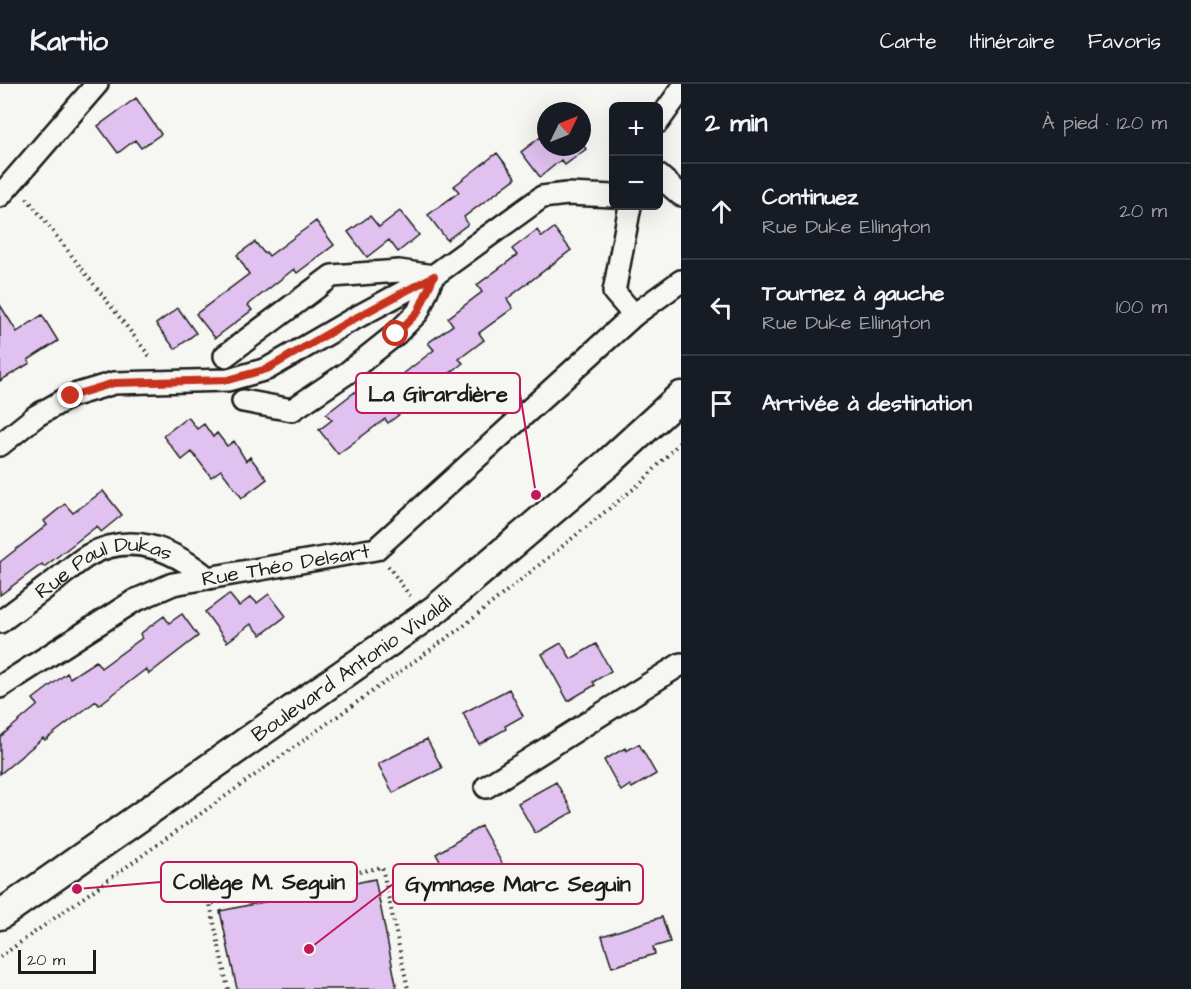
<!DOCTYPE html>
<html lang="fr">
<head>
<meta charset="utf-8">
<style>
	body { margin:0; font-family:"Architects Daughter",sans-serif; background:#242831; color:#f1f3f6 }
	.controls { position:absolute; right:18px; top:18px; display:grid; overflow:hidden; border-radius:9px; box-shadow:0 6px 24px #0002 }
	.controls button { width:54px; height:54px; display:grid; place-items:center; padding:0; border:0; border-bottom:2px solid #363941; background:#171b24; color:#f1f3f6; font:30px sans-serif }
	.compass { position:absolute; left:537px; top:18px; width:54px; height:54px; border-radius:50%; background:#171b24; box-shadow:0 6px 24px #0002; rotate:47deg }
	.scale { position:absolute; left:18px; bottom:15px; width:78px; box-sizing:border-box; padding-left:6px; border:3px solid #1c1c1c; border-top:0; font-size:16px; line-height:21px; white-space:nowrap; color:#1c1c1c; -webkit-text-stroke:4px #f6f6f2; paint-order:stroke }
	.stop { position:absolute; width:18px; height:18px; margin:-14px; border:4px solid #c8321e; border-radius:50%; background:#fff }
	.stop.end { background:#c8321e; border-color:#fff; box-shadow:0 2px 6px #0008 }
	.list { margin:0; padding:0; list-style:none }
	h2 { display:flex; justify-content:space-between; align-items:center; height:78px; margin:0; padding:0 24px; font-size:26px }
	h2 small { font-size:20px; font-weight:400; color:#9ea1a6 }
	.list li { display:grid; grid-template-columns:39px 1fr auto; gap:18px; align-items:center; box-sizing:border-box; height:96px; padding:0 24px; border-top:2px solid #363941 }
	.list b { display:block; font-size:22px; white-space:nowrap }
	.list p { margin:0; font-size:20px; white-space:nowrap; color:#9ea1a6 }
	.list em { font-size:20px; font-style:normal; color:#9ea1a6 }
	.icon { flex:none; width:33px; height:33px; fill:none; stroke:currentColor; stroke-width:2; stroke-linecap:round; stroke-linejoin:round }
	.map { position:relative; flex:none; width:681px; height:905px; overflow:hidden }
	header { display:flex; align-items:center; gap:36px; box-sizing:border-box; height:84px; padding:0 30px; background:#171b24; border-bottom:2px solid #363941 }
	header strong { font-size:28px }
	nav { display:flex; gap:33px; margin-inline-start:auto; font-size:21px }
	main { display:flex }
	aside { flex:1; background:#171b24 }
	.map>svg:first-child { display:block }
	.building { fill:#e0c1ef; stroke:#1c1c1c; stroke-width:1.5 }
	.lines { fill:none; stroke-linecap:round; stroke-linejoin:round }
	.street-casing { stroke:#1c1c1c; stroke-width:26 }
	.secondary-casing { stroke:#1c1c1c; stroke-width:33 }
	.path { stroke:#1c1c1c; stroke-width:4; stroke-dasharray:1.5 4.5; stroke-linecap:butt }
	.street { stroke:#f6f6f2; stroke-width:21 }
	.secondary { stroke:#f6f6f2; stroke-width:28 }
	.route { stroke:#c8321e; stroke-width:8 }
	.labels { text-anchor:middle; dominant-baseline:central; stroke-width:5; stroke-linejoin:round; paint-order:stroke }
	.street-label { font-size:21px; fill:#1c1c1c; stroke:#f6f6f2 }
	.leader { fill:none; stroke:#c2185b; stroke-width:2 }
	.callout-dot { fill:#c2185b; stroke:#f6f6f2; stroke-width:2 }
	.callout { fill:#f6f6f2; stroke:#c2185b; stroke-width:2 }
	.callout-label { font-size:22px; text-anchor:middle; font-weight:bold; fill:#1c1c1c }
</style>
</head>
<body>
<header>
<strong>Kartio</strong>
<nav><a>Carte</a><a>Itinéraire</a><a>Favoris</a></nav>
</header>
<main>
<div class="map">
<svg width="681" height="905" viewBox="0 0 681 905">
	<rect width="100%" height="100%" fill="#f6f6f2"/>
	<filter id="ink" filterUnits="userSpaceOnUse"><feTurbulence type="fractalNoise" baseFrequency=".0167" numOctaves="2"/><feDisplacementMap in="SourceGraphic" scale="12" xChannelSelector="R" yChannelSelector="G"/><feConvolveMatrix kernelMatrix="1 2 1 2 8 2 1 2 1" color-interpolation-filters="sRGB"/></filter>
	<g filter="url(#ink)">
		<!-- building -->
		<path class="building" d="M136 14 161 50 141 64 135 56 118 69 98 42Z
			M542 52 546 56V63H582V59L586 65 565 81 561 76 540 93 521 68Z
			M497 69 516 94 464 133 468 140 447 156 428 131 459 108 454 102Z
			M400 127 419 151 398 168 389 156 367 173 348 148 370 132 379 143Z
			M316 137 334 161 297 189 294 185 248 221 252 226 215 254 196 230 249 190 237 171 255 158 264 169 266 168 269 172Z
			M554 144 571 166 507 215 513 224 479 249 484 256 459 275 463 279 423 310 424 312 388 339 385 335 338 370 319 346 332 336 326 330 360 304 366 311 390 292 394 297 434 266 428 259 453 241 448 234 482 208 477 201 517 171 512 165 537 146 542 153Z
			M0 221 17 248 42 231 58 257 28 276 30 279 0 297Z
			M178 224 196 249 175 265 156 240Z
			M188 333 197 345 204 340 213 353 217 349 227 362 234 357 246 377 250 373 267 395 242 414 221 386 211 393 192 368 182 376 163 352Z
			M103 407 122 431 101 448 97 442 44 483 42 480 0 511V478L47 441 44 437 65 420 73 429Z
			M229 510 239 522 251 513 257 519 269 510 286 532 261 551 251 540 227 558 205 528Z
			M182 530 198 552 149 590 146 585 99 621 96 617 45 656 43 654 0 690V653L38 621 33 615 67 589 70 594 96 577 101 584 142 554 140 550 164 532 169 539Z
			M561 559 571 575 596 560 611 587 593 598 595 601 568 617 542 570Z
			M509 605 523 632 505 642 506 645 479 660 463 629Z
			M427 655 442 684 393 709 378 680Z
			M639 660 656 690 632 704 630 701 621 707 604 676 625 664 626 667Z
			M556 698 573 728 535 749 518 719Z
			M481 742 503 781 457 807 436 770Z
			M375 795 397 905H237L220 827Z
			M662 833 670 858 653 863 655 870 612 883 602 852Z"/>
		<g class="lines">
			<!-- street casing -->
			<g class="street-casing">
				<g id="street">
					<path d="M658 38 681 6"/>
					<path d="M658 91 681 111"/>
					<path d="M0 112 97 0"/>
					<path d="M630 122 614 208 634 231"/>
					<path d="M225 272 332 192 399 187 433 192 542 113 567 110 614 112"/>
					<path d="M243 317 292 326 347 289 396 250 418 228 433 192"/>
					<path d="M0 361 36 332 71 312 114 299 228 296 267 285 348 238 433 192"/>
					<path id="s1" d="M0 538C19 524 37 510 56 496 66 488 77 478 89 471 132 447 174 466 208 494"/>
					<path id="s2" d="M0 603 134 517 173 500 376 465 634 231 681 197"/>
					<path d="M486 703 681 580"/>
				</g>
			</g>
			<!-- secondary casing -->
			<g class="secondary-casing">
				<g id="secondary">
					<path id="s3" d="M0 831 436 525 608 379 681 312"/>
				</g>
			</g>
			<!-- path -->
			<path class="path" d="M27 114 151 274
				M388 482 410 512
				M0 873 461 544 642 398 681 357
				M228 905 210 820 382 783 408 905"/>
			<!-- street -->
			<use href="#street" class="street"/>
			<!-- secondary -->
			<use href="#secondary" class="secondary"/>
		</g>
	</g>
	<g class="lines" filter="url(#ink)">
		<!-- route -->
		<path class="route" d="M71 312 114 299 228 296 267 285 348 238 434 192 418 228 396 250"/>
	</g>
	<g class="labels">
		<!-- street labels -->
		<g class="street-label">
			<text stroke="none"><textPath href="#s2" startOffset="316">Rue Théo Delsart</textPath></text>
			<text stroke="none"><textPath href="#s1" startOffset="122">Rue Paul Dukas</textPath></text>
			<text stroke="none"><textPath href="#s3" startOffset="429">Boulevard Antonio Vivaldi</textPath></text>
		</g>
	</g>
	<!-- callouts -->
	<path class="leader" d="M536 411L520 309M77 805L161 798M309 865L393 800"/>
	<g class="callout-dot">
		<circle cx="536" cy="411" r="6"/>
		<circle cx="77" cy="805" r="6"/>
		<circle cx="309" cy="865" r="6"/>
	</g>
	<g class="callout">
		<rect x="356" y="289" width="164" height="40" rx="6"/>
		<rect x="161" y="778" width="196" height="40" rx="6"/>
		<rect x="393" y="780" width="250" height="40" rx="6"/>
	</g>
	<g class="callout-label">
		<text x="438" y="317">La Girardière</text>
		<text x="259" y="805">Collège M. Seguin</text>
		<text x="518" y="807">Gymnase Marc Seguin</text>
	</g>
</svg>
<div class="controls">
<button>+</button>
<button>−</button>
</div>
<svg class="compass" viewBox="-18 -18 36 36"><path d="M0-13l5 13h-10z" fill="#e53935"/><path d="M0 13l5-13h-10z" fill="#9ea1a6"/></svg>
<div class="scale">20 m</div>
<div class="stop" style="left:396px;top:250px"></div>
<div class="stop end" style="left:71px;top:312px"></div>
</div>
<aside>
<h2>2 min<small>À pied · 120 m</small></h2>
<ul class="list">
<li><svg class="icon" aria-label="ahead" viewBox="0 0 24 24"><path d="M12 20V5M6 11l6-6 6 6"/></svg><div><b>Continuez</b><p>Rue Duke Ellington</p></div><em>20 m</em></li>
<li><svg class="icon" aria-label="left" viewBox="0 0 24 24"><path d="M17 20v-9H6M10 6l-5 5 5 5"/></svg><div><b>Tournez à gauche</b><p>Rue Duke Ellington</p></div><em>100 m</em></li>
<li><svg class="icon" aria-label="arrive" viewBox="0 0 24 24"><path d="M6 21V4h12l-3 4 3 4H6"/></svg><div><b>Arrivée à destination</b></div></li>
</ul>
</aside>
</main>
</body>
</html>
